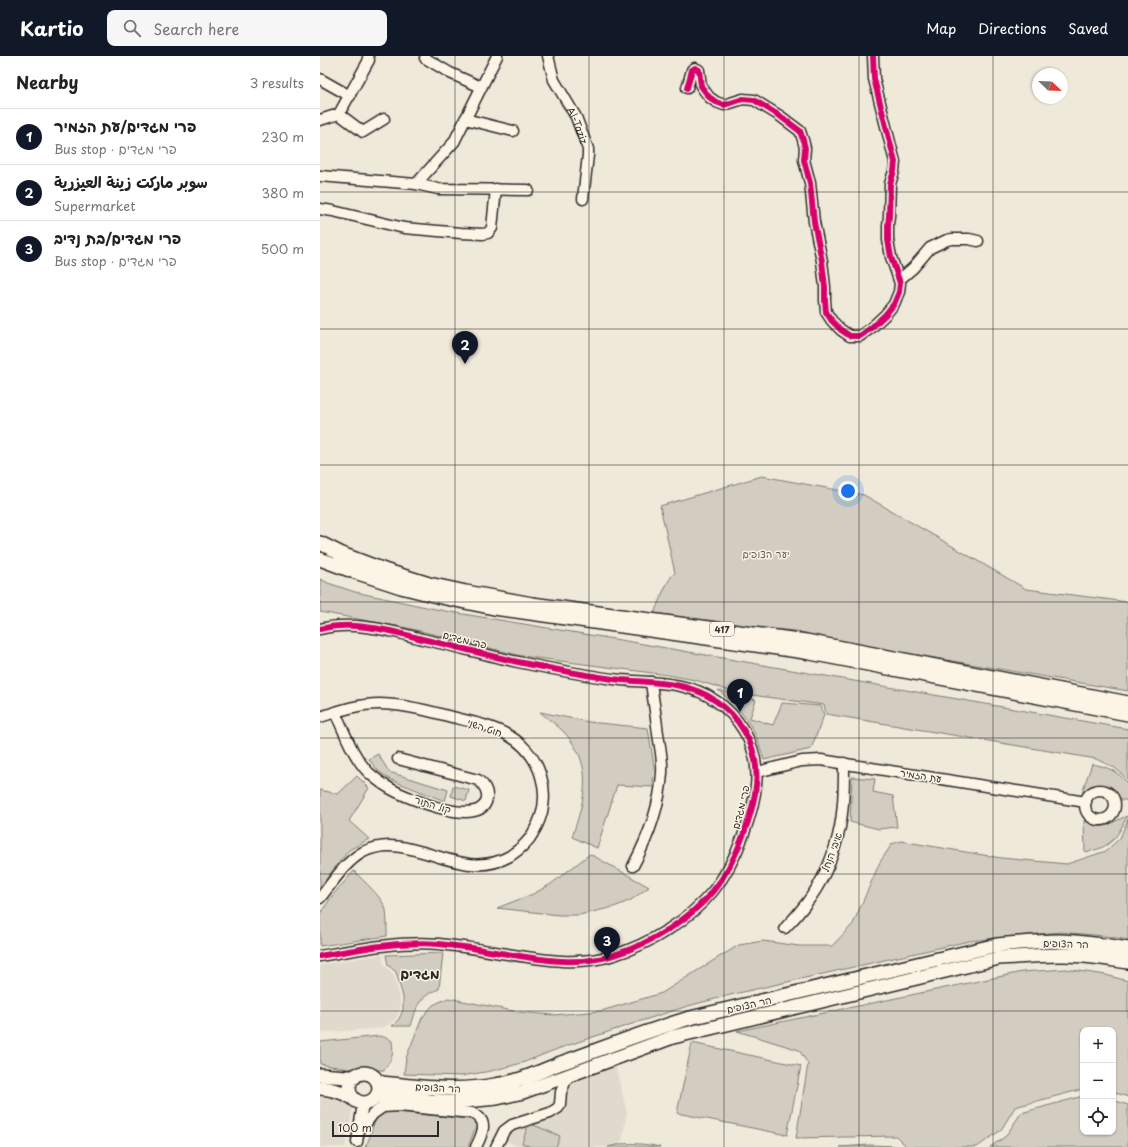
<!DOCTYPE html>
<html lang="en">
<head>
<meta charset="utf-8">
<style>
	body { margin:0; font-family:"Playpen Sans","Playpen Sans Arabic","Playpen Sans Hebrew",sans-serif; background:#f6f6f6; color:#222 }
	.controls { position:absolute; right:12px; bottom:12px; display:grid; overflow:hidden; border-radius:8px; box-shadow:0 1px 3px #0004 }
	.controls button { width:36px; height:36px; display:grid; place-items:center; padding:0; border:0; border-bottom:1px solid #e0e0e0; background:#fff; color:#222; font:20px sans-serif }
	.compass { position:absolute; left:712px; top:12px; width:36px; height:36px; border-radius:50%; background:#fff; box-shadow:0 1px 3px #0004; rotate:113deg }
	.scale { position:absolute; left:12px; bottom:10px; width:107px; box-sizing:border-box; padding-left:4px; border:2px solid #2b2b2b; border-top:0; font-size:11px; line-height:14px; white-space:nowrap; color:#2b2b2b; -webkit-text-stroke:3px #fcf5e5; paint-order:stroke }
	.you { position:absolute; left:528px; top:435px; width:14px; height:14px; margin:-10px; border:3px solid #fff; border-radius:50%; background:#1a73e8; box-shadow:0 0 0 6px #1a73e833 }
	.badge { display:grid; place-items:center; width:26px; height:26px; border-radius:50%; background:#111827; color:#fff; font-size:13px; font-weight:700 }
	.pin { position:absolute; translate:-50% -33px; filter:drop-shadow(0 1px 2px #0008) }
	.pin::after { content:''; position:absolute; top:21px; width:14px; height:12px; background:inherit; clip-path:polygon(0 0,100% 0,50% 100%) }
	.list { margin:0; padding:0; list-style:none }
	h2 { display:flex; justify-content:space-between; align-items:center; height:52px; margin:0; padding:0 16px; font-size:17px }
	h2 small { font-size:13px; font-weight:400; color:#767676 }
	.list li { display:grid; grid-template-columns:26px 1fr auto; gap:12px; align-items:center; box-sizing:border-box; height:56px; padding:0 16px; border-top:1px solid #e0e0e0 }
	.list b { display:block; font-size:15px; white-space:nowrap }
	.list p { margin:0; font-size:13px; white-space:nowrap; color:#767676 }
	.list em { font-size:13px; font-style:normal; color:#767676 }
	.icon { flex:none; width:22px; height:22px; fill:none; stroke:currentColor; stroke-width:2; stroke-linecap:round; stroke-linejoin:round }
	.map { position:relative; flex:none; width:808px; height:1091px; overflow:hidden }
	header { display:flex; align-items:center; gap:24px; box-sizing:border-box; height:56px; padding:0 20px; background:#111827; color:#fff }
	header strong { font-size:19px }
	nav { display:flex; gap:22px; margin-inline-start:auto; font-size:14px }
	.search { width:280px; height:36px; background:#f6f6f6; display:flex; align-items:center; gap:10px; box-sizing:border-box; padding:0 14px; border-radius:8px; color:#767676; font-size:15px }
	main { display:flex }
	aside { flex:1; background:#fff }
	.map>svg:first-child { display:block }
	.built { fill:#e0dacc }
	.green { fill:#d2cdc0; stroke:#7e7c76 }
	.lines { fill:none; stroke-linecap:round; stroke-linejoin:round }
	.minor-casing { stroke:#2b2b2b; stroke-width:13 }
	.major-casing { stroke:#2b2b2b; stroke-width:16 }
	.minor { stroke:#fcf5e5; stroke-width:10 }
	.major { stroke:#fcf5e5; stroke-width:13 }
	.cycleway-casing { stroke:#fcf5e5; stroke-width:8 }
	.cycleway { stroke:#d6006c; stroke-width:6 }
	.grid { fill:none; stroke:#2b2b2b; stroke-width:1; stroke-opacity:0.55 }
	.labels { text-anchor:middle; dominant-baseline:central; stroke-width:3; stroke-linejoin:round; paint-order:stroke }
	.shield { fill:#fcf5e5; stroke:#6a6863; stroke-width:1 }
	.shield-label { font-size:9px; font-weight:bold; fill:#2b2b2b }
	.street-label { font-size:10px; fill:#2b2b2b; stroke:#fcf5e5 }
	.park-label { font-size:10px; fill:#555450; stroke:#fcf5e5 }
	.district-label { font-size:14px; font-weight:bold; fill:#2b2b2b; stroke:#fcf5e5 }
</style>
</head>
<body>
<header>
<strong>Kartio</strong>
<div class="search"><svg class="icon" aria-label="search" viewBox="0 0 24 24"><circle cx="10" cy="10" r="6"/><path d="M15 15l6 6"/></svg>Search here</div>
<nav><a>Map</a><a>Directions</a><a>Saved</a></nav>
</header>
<main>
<aside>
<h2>Nearby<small>3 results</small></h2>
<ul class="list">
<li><span class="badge">1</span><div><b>פרי מגדים/עת הזמיר</b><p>Bus stop · פרי מגדים</p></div><em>230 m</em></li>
<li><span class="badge">2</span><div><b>سوبر ماركت زينة العيزرية</b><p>Supermarket</p></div><em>380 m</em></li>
<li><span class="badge">3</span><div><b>פרי מגדים/בת נדיב</b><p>Bus stop · פרי מגדים</p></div><em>500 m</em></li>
</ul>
</aside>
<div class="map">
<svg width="808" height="1091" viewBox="0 0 808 1091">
	<rect width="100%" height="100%" fill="#efe9da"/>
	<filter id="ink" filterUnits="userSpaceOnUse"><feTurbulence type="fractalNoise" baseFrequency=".025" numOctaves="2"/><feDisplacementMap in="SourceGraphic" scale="8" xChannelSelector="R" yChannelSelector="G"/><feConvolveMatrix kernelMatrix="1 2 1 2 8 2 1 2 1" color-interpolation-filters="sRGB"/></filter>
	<g filter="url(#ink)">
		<!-- built -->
		<path class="built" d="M62 898 64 908 74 919 80 943V953L77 961 70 968 60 972 0 977V909Z
			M295 1009 307 1056 302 1085 287 1091H201L184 1084 189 1076 245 1042 248 1034 253 1027Z
			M0 1041 20 1043 28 1046 33 1051 25 1091H0Z"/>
		<!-- green -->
		<path class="green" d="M442 420 544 439 706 533 808 546V635L545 590 475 575 426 571 334 557C338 548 348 521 355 517L340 450Z
			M0 523 8 527 35 536 125 555 306 585 808 673V724L795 712 776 703 747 698 506 658 504 649 417 637 375 624 348 619 202 600 92 573 0 556Z
			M398 634 436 644 430 662 453 669 462 647 501 650 504 659 491 693 444 704C442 698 440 690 437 683 429 663 415 648 398 634Z
			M220 656 269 666 328 672 334 710 333 731 297 729 277 792 252 781C265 742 275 710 244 676 237 669 228 663 220 656Z
			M58 698 69 716 128 734 125 745 71 724 58 715 49 703Z
			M772 708C789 711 796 715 808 727V744H800C793 730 780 726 767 737L762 736Z
			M37 720 49 732 29 765 49 783 29 794 9 819 0 832V734L18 738Z
			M532 721 555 723 553 736 573 740 577 771 559 773 530 766Z
			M133 730 149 734 146 745 131 740Z
			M807 760C797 782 791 792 765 796L764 764C786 777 787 767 807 760Z
			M808 763V884L785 880 740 876 649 885 414 938 368 950 318 966 240 992 202 1007 171 1015 141 1020 84 1018 86 1002 102 962 113 949 128 942 198 956 234 959 281 955 342 937 391 906 419 889 443 885 479 890H512L533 868 560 806 572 788 581 785 681 802 747 808 786 795 800 782Z
			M270 798 329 831 311 844 294 851 259 859H239L177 852 213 838 231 828Z
			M34 815C44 826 62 840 66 854 67 862 67 872 67 880L0 890V858L12 840Z
			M123 897 119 933C98 941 97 950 91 970H72L79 963 83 954V941L76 916 68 909 66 899Z
			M746 913 786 919 808 925V1041L793 1036V974H763V1033L695 1051 681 1074 657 1091H587L576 1080 476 1082 488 1008 479 994 417 975 702 916Z
			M59 980 68 982 72 985C74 999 72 1003 64 1014H58L45 1010 28 1013 0 1008V986Z
			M372 987 481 1010 467 1079 357 1057Z
			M763 1040V1076H793V1044L808 1049V1091H670L686 1080 701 1057Z
			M63 1056H75L149 1063 156 1066V1070L148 1091H45C53 1079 50 1066 63 1056Z
			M209 1067 240 1080 236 1091H211L202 1087Z
			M300 1088C313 1087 327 1088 340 1091H288Z
			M549 1089 575 1090 576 1091H520Z"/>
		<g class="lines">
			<!-- minor casing -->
			<g class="minor-casing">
				<g id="minor">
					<path id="s1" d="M228 0 234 24 256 61 268 93V99L263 143"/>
					<path d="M105 2 130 17 161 31"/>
					<path d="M0 23 30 40"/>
					<path d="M367 32 372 14 375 12 379 14 381 30 389 41 396 46 404 49 423 43 434 44 460 60 480 75 483 84 485 92 484 104 490 127 494 166 502 205 505 231V244L506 256 512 265 521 274 530 280H540L551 272 565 259 574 248 579 236 580 227 571 201 568 184V169L569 160 570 128 574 115 575 106 554 23 553 0"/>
					<path d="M19 58 43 76 64 63"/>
					<path d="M145 63 193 75"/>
					<path d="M0 64 19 58C29 40 39 22 49 4L48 0"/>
					<path d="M0 120 96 128 134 86 177 0"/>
					<path d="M96 128 118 133 208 134"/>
					<path d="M0 153 13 155 84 172 141 177 163 178 168 177 172 172 176 133"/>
					<path d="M579 224 593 212 610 192 627 184 632 183H649L658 185"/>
					<path d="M0 573C15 569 31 569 46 571 65 573 84 578 102 583 134 590 166 599 198 606 232 613 267 620 301 624 333 627 368 625 396 645 408 653 417 663 424 675 445 709 436 745 423 780 416 799 406 819 393 835 369 864 330 888 294 899 257 911 218 903 181 897 160 893 139 890 119 888 79 885 39 893 0 900"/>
					<path d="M15 656C25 677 33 701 49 717 56 723 64 729 71 733 87 742 163 774 167 742 168 734 163 728 158 724L78 703"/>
					<path d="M0 661C19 655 38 648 59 648 81 648 102 653 124 659 143 664 164 667 182 676 221 694 236 740 213 777 208 787 199 794 190 800 139 829 91 772 43 796 25 806 13 826 0 842"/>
					<path d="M437 716 482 705 501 704 766 746"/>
					<circle cx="780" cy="749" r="15"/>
					<path d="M313 810C328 782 340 749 342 717 343 704 340 691 338 678 336 660 333 643 331 626"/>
					<path d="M465 872C472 865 479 857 485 849 500 830 512 804 518 780 524 756 524 731 524 707"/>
					<path d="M40 1068 46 1067 53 1058 63 1051 79 1050 152 1057C170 1065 162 1078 156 1091"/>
					<path d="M37 1086 43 1047"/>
					<path d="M176 1091 184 1075 192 1069 230 1057 238 1052 240 1048 241 1036 246 1024 251 1018"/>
				</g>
			</g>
			<!-- major casing -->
			<g class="major-casing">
				<path id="major" d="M0 487 22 498 67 515 109 528 146 536 212 548 486 585 808 647
					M0 503 32 515 81 531 121 541 174 552 485 596 808 658
					M29 1032a15 15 0 1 1 30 0a15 15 0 1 1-30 0Z
					M0 1019 26 1021H35
					M57 1024 62 1027C100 1031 137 1036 175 1029 198 1026 219 1016 241 1007 284 992 326 975 370 962L677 889C698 887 719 885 740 885 763 886 785 889 808 893
					M0 1032C12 1033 21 1035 31 1041
					M56 1041 66 1040 110 1045 129 1046 145 1045 177 1042 203 1036 353 981 679 902C699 901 718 899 738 899 761 898 785 902 808 906"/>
			</g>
			<!-- minor -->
			<use href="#minor" class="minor"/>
			<!-- major -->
			<use href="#major" class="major"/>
			<!-- cycleway casing -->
			<g class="cycleway-casing">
				<path id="cycleway" d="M367 32 372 14 375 12 379 14 381 30 389 41 396 46 404 49 423 43 434 44 460 60 480 75 483 84 485 92 484 104 490 127 494 166 502 205 505 231V244L506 256 512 265 521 274 530 280H540L551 272 565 259 574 248 579 236 580 227 571 201 568 184V169L569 160 570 128 574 115 575 106 554 23 553 0
					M0 573C15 569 31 569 46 571 65 573 84 578 102 583 134 590 166 599 198 606 232 613 267 620 301 624 333 627 368 625 396 645 408 653 417 663 424 675 445 709 436 745 423 780 416 799 406 819 393 835 369 864 330 888 294 899 257 911 218 903 181 897 160 893 139 890 119 888 79 885 39 893 0 900"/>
			</g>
			<!-- cycleway -->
			<use href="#cycleway" class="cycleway"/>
		</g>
	</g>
	<!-- grid -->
	<path class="grid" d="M135 0V1091M269 0V1091M404 0V1091M539 0V1091M673 0V1091M0 136H808M0 273H808M0 409H808M0 546H808M0 682H808M0 818H808M0 955H808"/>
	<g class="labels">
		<!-- shield labels -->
		<rect class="shield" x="390" y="566" width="24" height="14" rx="3"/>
		<g class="shield-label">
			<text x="402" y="573">417</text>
		</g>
		<!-- street labels -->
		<g class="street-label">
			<text stroke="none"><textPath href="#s1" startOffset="76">Al-Taziz</textPath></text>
			<text transform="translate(145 583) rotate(14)">פרי מגדים</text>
			<text transform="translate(165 671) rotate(19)">חוט השני</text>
			<text transform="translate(601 719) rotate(9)">עת הזמיר</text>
			<text transform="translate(113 748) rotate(17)">קול התור</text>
			<text transform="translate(420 751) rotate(-76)">פרי מגדים</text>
			<text transform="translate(511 796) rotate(-70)">איבי הנחל</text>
			<text transform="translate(746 887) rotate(2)">הר הצופים</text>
			<text transform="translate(429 948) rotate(-13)">הר הצופים</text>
			<text transform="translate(118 1031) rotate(3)">הר הצופים</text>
		</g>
		<!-- park labels -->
		<g class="park-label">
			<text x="446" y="497">יער הצופים</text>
		</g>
		<!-- district labels -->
		<g class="district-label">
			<text x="100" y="917">מגדים</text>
		</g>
	</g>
</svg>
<div class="controls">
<button>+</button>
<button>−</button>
<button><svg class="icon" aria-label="locate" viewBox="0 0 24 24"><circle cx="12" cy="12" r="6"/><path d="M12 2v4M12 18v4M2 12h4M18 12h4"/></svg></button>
</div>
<svg class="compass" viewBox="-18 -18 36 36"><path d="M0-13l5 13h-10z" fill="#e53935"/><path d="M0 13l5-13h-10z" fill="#767676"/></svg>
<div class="scale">100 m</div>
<div class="you"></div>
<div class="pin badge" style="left:420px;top:656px">1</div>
<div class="pin badge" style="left:145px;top:308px">2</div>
<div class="pin badge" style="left:287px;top:904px">3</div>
</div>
</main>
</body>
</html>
